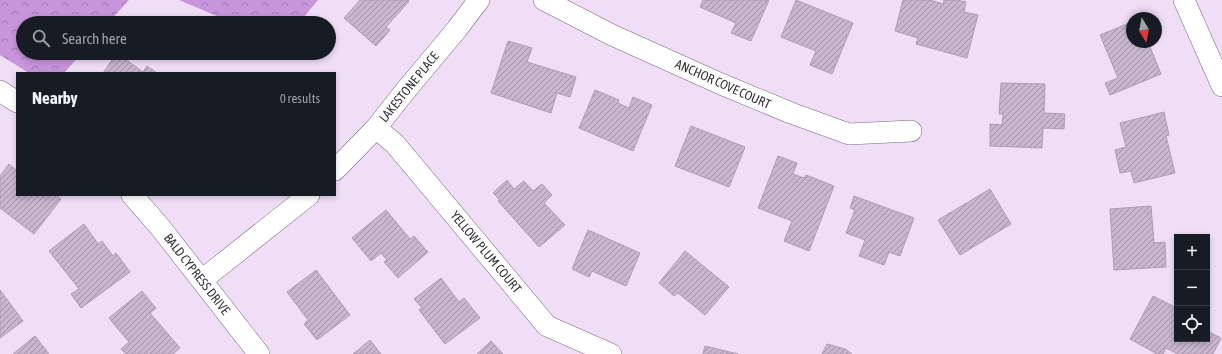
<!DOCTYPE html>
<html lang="en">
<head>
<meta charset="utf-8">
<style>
	body { margin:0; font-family:"Asap Condensed",sans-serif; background:#242831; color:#f1f3f6 }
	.controls { position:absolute; right:12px; bottom:12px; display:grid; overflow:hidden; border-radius:0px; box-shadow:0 2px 6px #0003 }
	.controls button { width:36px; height:36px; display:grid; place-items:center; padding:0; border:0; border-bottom:1px solid #363941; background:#171b24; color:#f1f3f6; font:20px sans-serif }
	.compass { position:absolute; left:1126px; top:12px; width:36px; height:36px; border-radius:50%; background:#171b24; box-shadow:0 2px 6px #0003; rotate:170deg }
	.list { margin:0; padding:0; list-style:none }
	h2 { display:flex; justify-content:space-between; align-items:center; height:52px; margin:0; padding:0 16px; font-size:17px }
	h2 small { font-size:13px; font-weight:400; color:#9ea1a6 }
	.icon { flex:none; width:22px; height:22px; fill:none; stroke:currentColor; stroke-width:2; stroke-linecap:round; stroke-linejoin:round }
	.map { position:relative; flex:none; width:1222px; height:354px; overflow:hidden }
	.search { position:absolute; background:#171b24; box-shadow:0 2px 6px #0003; left:16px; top:16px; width:320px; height:44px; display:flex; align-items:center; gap:10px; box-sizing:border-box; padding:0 14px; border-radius:22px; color:#9ea1a6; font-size:15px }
	.panel { position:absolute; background:#171b24; box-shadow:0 2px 6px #0003; left:16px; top:72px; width:320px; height:124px; border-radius:0px }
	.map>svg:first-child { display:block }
	.forest { fill:url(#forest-crowns) }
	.building { fill:url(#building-hatch); stroke:#ad9db4 }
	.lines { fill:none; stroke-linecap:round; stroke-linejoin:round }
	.minor-casing { stroke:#78687e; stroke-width:22 }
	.minor { stroke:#fff; stroke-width:21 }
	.labels { text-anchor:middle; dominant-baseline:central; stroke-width:3.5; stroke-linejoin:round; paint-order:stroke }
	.street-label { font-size:13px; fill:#373039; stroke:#fff }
</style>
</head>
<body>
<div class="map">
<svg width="1222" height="354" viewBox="0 0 1222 354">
	<defs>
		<pattern id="forest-crowns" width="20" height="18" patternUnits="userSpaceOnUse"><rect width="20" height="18" fill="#c894dc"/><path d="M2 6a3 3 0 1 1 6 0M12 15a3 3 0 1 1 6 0" fill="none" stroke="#a379b3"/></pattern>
		<pattern id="building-hatch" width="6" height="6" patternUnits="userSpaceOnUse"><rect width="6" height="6" fill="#c7b6ce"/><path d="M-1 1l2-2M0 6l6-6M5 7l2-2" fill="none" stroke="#a294a8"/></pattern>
	</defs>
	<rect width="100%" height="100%" fill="#f0def7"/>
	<!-- forest -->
	<path class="forest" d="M0 0H129L108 23H23V53H82L64 73H29L0 55Z
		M179 0H318L299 23H233Z"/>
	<!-- building -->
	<path class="building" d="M360 0H408L409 1 386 27 390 30 376 46 344 18Z
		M703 0H769L751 41 731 33 736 23 700 7Z
		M796 0 853 23 832 74 810 65 816 51 781 37Z
		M903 0H930L943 4 944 0H957L966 2 964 12 978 15 967 58 916 44 918 38 895 31Z
		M1132 22V42H1148L1161 74 1110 95 1105 83 1118 78 1100 35Z
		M508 41 532 48 527 62 576 77 570 97 557 93 551 113 491 93Z
		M117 53 143 72 147 66 157 73H103Z
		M1001 83 1045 84 1044 113 1065 114 1064 129 1043 128 1042 148 990 146V124L1002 125 1003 114H999Z
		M595 90 619 100 618 103 629 108 633 97 652 105 633 151 579 128Z
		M1164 112 1169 135 1166 136 1175 173 1134 183 1131 171 1120 173 1115 150 1126 147 1120 123Z
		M691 126 745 147 729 187 675 166Z
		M778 156 797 163 793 174 804 178 806 175 834 186 809 251 784 241 792 221 758 208Z
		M9 164 17 171V195H56L61 199 34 234 0 208V176Z
		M507 180 514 189 524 181 533 191 542 184 552 195 544 203 565 225 539 247 498 201 500 200 493 193Z
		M990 189 1011 224 960 255 938 220Z
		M854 196 914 218 900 256 889 252 884 265 859 256 865 240 846 233 855 210 850 208Z
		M1151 206 1154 243 1165 242 1166 267 1114 270 1110 209Z
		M386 210 410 239 414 236 428 252 398 278 384 262 387 260 381 253 371 261 352 238Z
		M84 224 98 244 102 241 113 256 116 253 130 272 81 308 71 294 79 289 49 251Z
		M588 230 640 253 626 286 592 271 589 277 572 269Z
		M685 251 729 287 705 315 678 293 674 296 659 283Z
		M316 270 350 315 317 340 304 324 308 320 287 292Z
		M441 278 459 302 464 298 480 318 445 344 419 310 422 308 414 299Z
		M0 290 23 321 0 338Z
		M142 291 156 308 150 313 180 348 173 354H126L121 349 129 342 109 318Z
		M1153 296 1177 308V339H1207V331L1221 338 1213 354H1178L1166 348 1163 354H1157L1130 339Z
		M35 336 49 354H13Z
		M370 340 381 354H353Z
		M491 341 503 354H477Z
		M827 344 845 349 852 354H822Z
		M705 346 738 354H703Z"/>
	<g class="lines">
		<!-- minor casing -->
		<g class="minor-casing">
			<path id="minor" d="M544 0 612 35 721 84 791 113 849 134 911 131
				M1184 0 1222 86
				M0 91 17 102
				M376 128 395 144 547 326 611 354
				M335 170 376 128 406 90 457 29 479 0
				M132 195 160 227 259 354
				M202 280 309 195"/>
		</g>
		<!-- minor -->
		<use href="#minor" class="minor"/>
	</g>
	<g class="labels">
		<!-- street labels -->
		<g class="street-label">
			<text transform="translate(723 84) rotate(24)">ANCHOR COVE COURT</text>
			<text transform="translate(409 87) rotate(-51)">LAKESTONE PLACE</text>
			<text transform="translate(486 252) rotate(50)">YELLOW PLUM COURT</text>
			<text transform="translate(197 274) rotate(52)">BALD CYPRESS DRIVE</text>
		</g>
	</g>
</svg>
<div class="controls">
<button>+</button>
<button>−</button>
<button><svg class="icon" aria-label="locate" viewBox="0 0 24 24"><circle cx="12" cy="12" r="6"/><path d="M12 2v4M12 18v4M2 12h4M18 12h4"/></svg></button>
</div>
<svg class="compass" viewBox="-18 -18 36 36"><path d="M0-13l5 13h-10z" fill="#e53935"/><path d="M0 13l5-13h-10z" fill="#9ea1a6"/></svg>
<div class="search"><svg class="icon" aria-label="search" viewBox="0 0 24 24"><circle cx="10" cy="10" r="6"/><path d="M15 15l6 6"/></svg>Search here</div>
<section class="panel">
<h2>Nearby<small>0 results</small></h2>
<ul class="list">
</ul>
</section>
</div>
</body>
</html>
